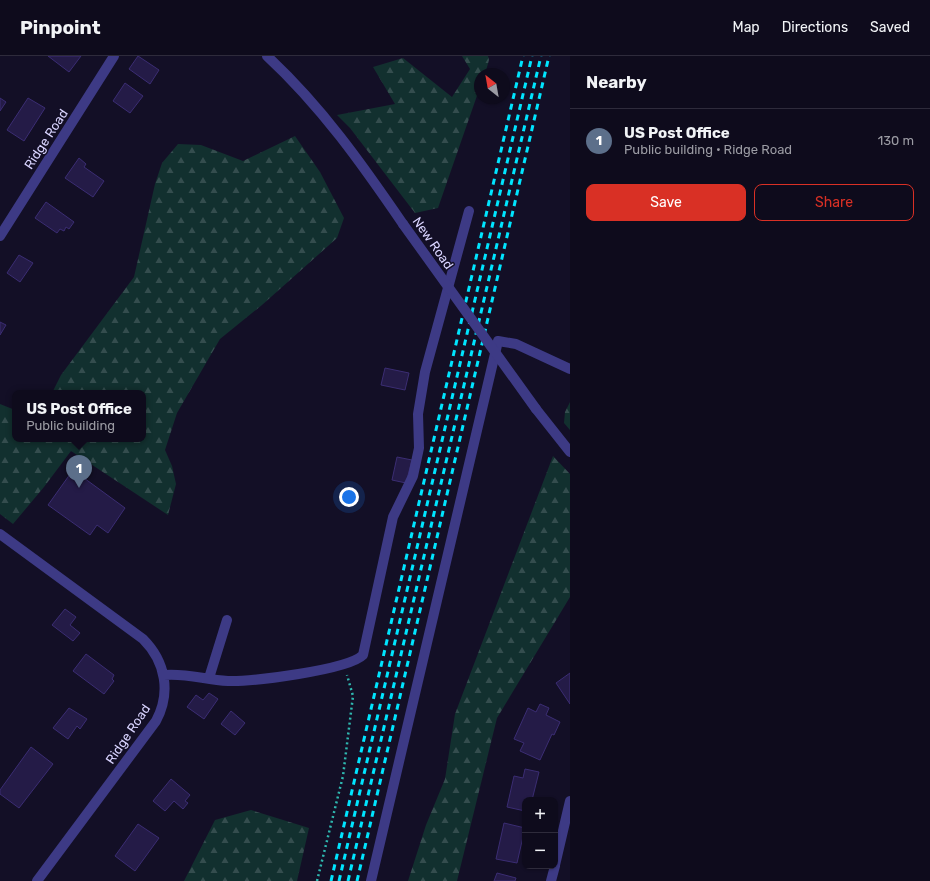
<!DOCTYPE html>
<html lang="en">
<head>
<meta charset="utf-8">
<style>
	body { margin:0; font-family:Rubik,sans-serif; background:#1c1929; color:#f1f3f6 }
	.controls { position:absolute; right:12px; bottom:12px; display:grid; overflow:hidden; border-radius:8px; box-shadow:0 1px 3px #0004 }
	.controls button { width:36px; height:36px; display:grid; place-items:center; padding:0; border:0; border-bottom:1px solid #2e2b3b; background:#0e0b1c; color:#f1f3f6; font:20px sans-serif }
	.compass { position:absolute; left:474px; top:12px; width:36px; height:36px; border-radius:50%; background:#0e0b1c; box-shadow:0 1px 3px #0004; rotate:329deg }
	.you { position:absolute; left:349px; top:441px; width:14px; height:14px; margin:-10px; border:3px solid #fff; border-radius:50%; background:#1a73e8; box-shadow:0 0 0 6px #1a73e833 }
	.badge { display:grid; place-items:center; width:26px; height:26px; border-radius:50%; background:#d93025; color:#fff; font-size:13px; font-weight:700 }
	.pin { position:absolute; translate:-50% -33px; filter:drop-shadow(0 1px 2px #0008) }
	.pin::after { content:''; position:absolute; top:21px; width:14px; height:12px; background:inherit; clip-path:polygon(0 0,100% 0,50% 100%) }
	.popup { position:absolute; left:12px; top:334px; width:134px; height:52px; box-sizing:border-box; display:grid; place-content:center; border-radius:8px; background:#0e0b1c; filter:drop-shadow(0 1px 3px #0005); font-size:13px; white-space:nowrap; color:#9b9ba3 }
	.popup b { font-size:15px; color:#f1f3f6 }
	.popup::after { content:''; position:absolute; left:50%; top:100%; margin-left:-8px; border:8px solid transparent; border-top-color:#0e0b1c }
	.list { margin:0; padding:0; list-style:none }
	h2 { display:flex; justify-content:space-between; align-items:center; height:52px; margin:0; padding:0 16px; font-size:17px }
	h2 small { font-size:13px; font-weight:400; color:#9b9ba3 }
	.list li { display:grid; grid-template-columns:26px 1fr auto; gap:12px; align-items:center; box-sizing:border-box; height:64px; padding:0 16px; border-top:1px solid #2e2b3b }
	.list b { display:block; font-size:15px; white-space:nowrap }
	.list p { margin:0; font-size:13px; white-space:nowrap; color:#9b9ba3 }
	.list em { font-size:13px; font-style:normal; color:#9b9ba3 }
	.actions { display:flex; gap:8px; padding:12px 16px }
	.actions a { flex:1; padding:9px 0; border:1px solid #d93025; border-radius:8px; text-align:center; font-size:14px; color:#d93025 }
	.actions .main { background:#d93025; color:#fff }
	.map { position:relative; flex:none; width:570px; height:825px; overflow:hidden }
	header { display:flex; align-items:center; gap:24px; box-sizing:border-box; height:56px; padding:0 20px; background:#0e0b1c; border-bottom:1px solid #2e2b3b }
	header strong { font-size:19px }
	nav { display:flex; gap:22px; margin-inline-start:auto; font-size:14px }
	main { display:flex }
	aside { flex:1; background:#0e0b1c }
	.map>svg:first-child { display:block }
	.forest { fill:url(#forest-firs) }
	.building { fill:#241b47; stroke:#3b2d73 }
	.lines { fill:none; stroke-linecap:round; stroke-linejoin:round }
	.path { stroke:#2fb8b0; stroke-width:2.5; stroke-dasharray:2 3; stroke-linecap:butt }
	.minor { stroke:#3d3a85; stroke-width:10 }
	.rail { stroke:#00e5ff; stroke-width:3; stroke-dasharray:6 5; stroke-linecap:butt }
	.minor-bridge { stroke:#3d3a85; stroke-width:10 }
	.labels { text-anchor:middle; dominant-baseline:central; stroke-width:3; stroke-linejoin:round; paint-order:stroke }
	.street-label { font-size:13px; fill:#d9d4ff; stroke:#130f26 }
</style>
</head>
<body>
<header>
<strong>Pinpoint</strong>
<nav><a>Map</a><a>Directions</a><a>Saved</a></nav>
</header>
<main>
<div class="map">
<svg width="570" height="825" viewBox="0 0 570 825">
	<defs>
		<pattern id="forest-firs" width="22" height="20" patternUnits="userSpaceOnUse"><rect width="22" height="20" fill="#12302f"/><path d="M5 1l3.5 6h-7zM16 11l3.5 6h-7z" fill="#344d4e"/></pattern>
	</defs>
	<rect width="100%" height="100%" fill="#130f26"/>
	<!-- forest -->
	<path class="forest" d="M462 0H488L489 4 485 18H480V31L438 152 415 157 350 72 337 59 395 48 373 11 403 2 452 41 470 13Z
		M295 80 320 116 344 162 337 182 262 249 220 283 177 357 165 394 172 410 176 428 168 459 71 395 44 431 13 468 0 458V348L15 354V383H143V337H52L61 319 134 221 155 128 162 107 178 88 201 89 243 105Z
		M570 346V374L564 367 565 356Z
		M553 400 570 418V541L497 662 457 825H408L426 769 445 723 455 658Z
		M251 754 309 772 297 825H184L215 764Z"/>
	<!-- building -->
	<path class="building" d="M48 0H81L69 16Z
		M138 0 159 14 150 28 129 13Z
		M125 27 143 40 130 57 113 45Z
		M0 42 6 46 0 55Z
		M28 42 45 52 24 85 7 74Z
		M79 102 86 108 84 111 104 125 93 141 65 122Z
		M46 146 74 166 69 173 66 171 64 175 60 173 57 177 35 162Z
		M19 199 33 207 20 226 7 217Z
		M0 266 6 269 0 279Z
		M385 312 409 317 405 334 381 329Z
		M397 401 412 404 406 427 392 424Z
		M73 414 125 452 108 477 97 469 90 479 48 449Z
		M65 553 76 561 70 569 80 577 73 585 52 569Z
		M86 598 114 619 112 623 114 625 104 638 73 615Z
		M570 617V648L556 627Z
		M209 637 218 643 204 663 187 651 196 639 203 644Z
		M540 648 549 652 546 659 560 666 554 679 552 678 540 704 520 695 524 687 514 683 528 652 536 656Z
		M69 652 87 663 80 673 77 670 68 683 53 672Z
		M231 655 245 667 235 679 221 668Z
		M31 691 53 708 19 752 0 738V734Z
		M525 713 539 716 532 744H525V755L507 751 514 720 523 722Z
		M171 723 190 739 185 745 188 747 183 753 174 745 165 755 153 745Z
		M504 767 525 772 517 807 496 803Z
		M138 768 159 782 135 815 115 800Z
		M497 817 516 822 515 825H494Z"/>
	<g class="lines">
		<!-- path -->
		<path class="path" d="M317 825 343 720 353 640 347 619"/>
		<!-- minor -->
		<path class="minor" d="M267 0C321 50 362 108 403 168
			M0 180 114 0
			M536 353 570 396
			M0 478 143 583C166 606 171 637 156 665L37 825
			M164 619C188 617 205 624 228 625 251 626 348 614 363 599L393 461 413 420 419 392 418 358 425 316 469 155
			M209 622 227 564
			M555 809 570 745
			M371 825 498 285 516 288 570 313
			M551 825 555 810"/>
		<!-- rail -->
		<path class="rail" d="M331 825 523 0
			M339 825 532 0
			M348 825 541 0
			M357 825 549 0"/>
		<!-- minor-bridge -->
		<path class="minor-bridge" d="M403 168 536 353"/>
	</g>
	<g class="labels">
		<!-- street labels -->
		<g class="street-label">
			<text transform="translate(46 83) rotate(-57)">Ridge Road</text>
			<text transform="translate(433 187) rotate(55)">New Road</text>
			<text transform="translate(128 678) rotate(-56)">Ridge Road</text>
		</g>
	</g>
</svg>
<div class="controls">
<button>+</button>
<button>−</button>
</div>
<svg class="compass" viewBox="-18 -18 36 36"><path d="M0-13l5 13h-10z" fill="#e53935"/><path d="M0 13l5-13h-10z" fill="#9b9ba3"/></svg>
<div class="you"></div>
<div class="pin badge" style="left:79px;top:432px;background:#5c6f8a">1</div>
<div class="popup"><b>US Post Office</b>Public building</div>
</div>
<aside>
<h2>Nearby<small></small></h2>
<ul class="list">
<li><span class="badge" style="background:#5c6f8a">1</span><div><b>US Post Office</b><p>Public building · Ridge Road</p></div><em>130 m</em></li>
</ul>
<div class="actions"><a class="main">Save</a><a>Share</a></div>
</aside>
</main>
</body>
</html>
